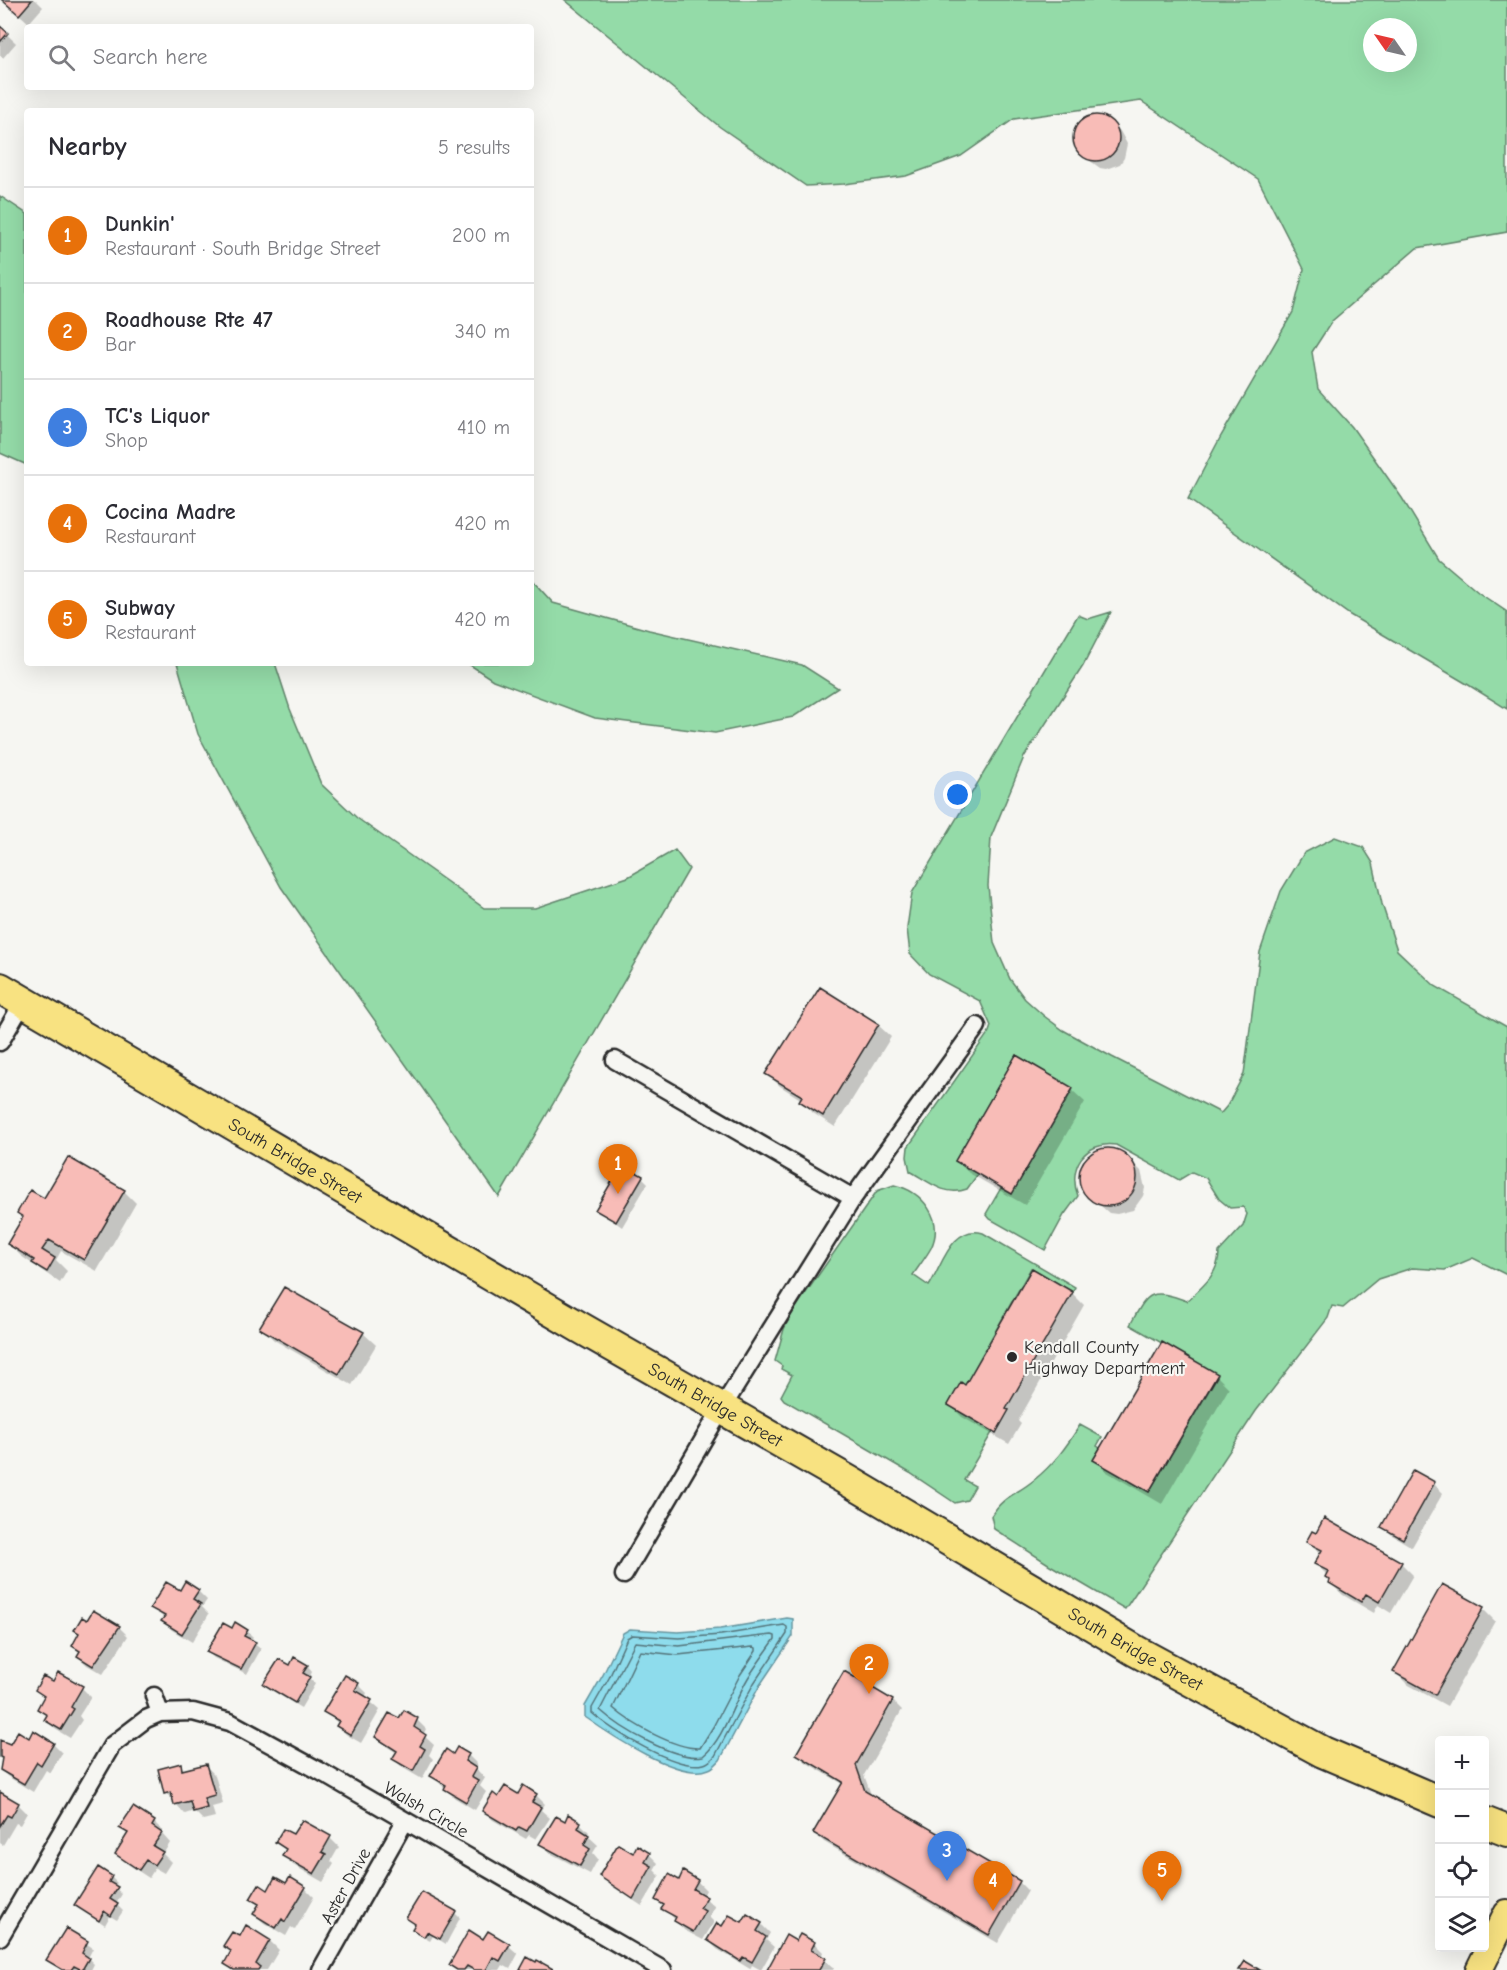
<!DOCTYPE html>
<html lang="en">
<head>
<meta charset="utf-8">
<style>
	body { margin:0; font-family:"Comic Neue",sans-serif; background:#f2f2f3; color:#2b2b33 }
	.controls { position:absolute; right:18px; bottom:18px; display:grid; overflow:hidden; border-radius:6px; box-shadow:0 6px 24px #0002 }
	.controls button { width:54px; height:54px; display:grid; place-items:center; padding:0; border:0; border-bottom:2px solid #e1e1e2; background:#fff; color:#2b2b33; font:30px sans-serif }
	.compass { position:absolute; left:1363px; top:18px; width:54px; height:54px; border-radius:50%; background:#fff; box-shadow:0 6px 24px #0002; rotate:304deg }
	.you { position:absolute; left:958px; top:795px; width:21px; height:21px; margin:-15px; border:4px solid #fff; border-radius:50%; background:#1a73e8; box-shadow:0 0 0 9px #1a73e833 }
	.badge { display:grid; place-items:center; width:39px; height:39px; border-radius:50%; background:#7c3aed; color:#fff; font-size:20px; font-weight:700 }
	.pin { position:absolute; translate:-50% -50px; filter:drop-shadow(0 2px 3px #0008) }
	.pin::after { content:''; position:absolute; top:32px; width:21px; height:18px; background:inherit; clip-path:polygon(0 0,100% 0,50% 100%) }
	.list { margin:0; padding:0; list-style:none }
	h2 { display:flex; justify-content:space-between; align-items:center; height:78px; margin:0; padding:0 24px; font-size:26px }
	h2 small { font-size:20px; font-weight:400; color:#7c7c81 }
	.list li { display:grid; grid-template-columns:39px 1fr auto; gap:18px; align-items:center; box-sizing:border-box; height:96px; padding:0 24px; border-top:2px solid #e1e1e2 }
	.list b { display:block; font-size:22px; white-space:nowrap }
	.list p { margin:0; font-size:20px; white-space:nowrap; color:#7c7c81 }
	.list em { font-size:20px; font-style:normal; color:#7c7c81 }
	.icon { flex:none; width:33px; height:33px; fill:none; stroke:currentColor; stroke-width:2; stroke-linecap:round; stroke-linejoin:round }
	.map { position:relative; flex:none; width:1507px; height:1970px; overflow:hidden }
	.search { position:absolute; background:#fff; box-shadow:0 6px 24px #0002; left:24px; top:24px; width:510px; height:66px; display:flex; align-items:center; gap:15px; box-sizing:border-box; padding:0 21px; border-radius:6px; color:#7c7c81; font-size:22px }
	.panel { position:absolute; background:#fff; box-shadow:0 6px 24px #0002; left:24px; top:108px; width:510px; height:558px; border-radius:6px }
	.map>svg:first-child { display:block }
	.green { fill:#94dba8; stroke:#60836a; stroke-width:1.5; fill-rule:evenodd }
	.water { fill:#8edcec; stroke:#66959f; stroke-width:1.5 }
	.shadow { fill:#0003 }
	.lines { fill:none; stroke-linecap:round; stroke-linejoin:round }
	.shore { stroke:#537278; stroke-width:1.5 }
	.building { fill:#f8bcb7; stroke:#2b2b2b; stroke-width:1.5 }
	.street-casing { stroke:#2b2b2b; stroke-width:21 }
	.primary-casing { stroke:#2b2b2b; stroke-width:30 }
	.highway-casing { stroke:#2b2b2b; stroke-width:34 }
	.street { stroke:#f6f6f2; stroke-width:16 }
	.primary { stroke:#f8e281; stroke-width:26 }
	.highway { stroke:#f8e281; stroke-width:30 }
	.poi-dot { fill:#2b2b2b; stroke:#f6f6f2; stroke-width:2 }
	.labels { text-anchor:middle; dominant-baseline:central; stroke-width:4.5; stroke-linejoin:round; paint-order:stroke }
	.street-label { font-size:18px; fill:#2b2b2b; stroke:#f6f6f2 }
	.poi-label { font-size:18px; fill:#2b2b2b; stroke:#f6f6f2; text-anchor:start }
</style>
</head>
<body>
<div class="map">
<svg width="1507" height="1970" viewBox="0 0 1507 1970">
	<rect width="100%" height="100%" fill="#f6f6f2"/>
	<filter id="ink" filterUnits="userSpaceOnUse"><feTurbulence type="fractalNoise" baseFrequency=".0167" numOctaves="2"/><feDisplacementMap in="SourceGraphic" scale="12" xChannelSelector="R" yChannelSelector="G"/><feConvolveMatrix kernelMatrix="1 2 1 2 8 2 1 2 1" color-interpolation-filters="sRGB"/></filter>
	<g filter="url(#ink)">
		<!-- green -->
		<path class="green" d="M565 0H1507V232L1417 248 1332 321 1312 352 1318 389 1352 427 1402 498 1439 559 1479 593 1507 612V709L1467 684 1350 615 1188 499 1221 436 1293 312 1304 269 1258 179 1141 101 1014 119 961 156 906 176 844 184 806 186 720 127ZM1372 27H1408V63H1372Z
			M0 196 27 214V465L0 453Z
			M531 579 553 603 649 630 802 665 838 688 793 717 715 733 595 718 493 680 467 663H531Z
			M1111 612 1083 666 1024 757 991 837 988 886 994 943 1010 979 1025 999 1044 1016 1063 1030 1112 1057 1221 1113 1227 1106 1244 1074 1260 952 1281 891 1304 853 1335 837 1363 847 1373 863 1382 904 1397 950 1435 986 1507 1027V1275L1473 1258 1445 1270 1412 1268 1378 1279 1343 1308 1332 1306 1328 1318 1256 1411 1125 1609 1050 1565 994 1529 991 1516C1004 1495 1016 1495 1034 1480 1054 1464 1067 1446 1080 1425L1102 1437 1097 1446 1100 1448 1093 1460 1149 1492 1218 1375 1130 1325C1148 1293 1149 1287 1187 1301 1202 1287 1219 1274 1219 1252L1243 1226 1247 1214 1243 1207 1230 1208 1219 1199 1206 1178 1192 1172 1179 1180 1116 1145C1085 1141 1067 1167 1078 1196L1064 1215 1045 1250 990 1219 986 1214 1001 1188 1012 1194 1073 1089 1016 1055 955 1161 978 1174 967 1189C945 1197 929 1182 910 1171L907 1157 908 1147 989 1032 991 1026 980 1001 929 974 910 954 907 928 912 893 1078 615 1088 619Z
			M177 663H275L290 709 321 784 357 818 484 908H535L628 877 675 850 689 869 499 1197 281 887 198 734Z
			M894 1185C922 1191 945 1219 931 1248 926 1257 919 1266 913 1275L929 1286C942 1266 952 1224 983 1233L1075 1287 1073 1292 1031 1268 965 1385 961 1383 948 1405 993 1431 964 1480 975 1486 967 1500 955 1503 910 1473 784 1400 781 1396 792 1375 781 1369 782 1366 775 1361 784 1329 794 1310 877 1191Z"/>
		<!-- water -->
		<path class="water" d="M787 1618 793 1619V1636L760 1685 720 1760C717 1763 713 1768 709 1769 680 1782 609 1734 585 1717V1706L603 1675 623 1633 630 1629 678 1632 720 1629Z"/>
		<!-- shadow -->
		<path class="shadow" d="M3 0H36L43 7 29 23Z
			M0 28 16 43 3 58 0 55Z
			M1096 116 1110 122 1120 131 1127 144 1124 158 1120 164 1106 169 1100 168 1089 160 1079 151 1075 139 1078 126 1083 121Z
			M878 1025 891 1037 835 1127 813 1113 802 1100 780 1086 767 1074Z
			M1017 1057 1072 1090 1085 1102 1025 1205 969 1173 956 1161Z
			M1109 1149 1125 1155 1141 1171 1145 1188 1143 1196 1133 1210 1117 1214 1109 1213 1085 1192 1080 1176 1086 1160 1092 1154Z
			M642 1177 648 1183 622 1227 597 1209Z
			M124 1191 136 1203 97 1271 61 1251 56 1260 67 1271 60 1283 21 1256 9 1244 24 1218 18 1213 44 1200Z
			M1072 1293 1084 1305 1018 1421 1021 1424 1009 1444 962 1417 950 1405 965 1387Z
			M261 1328 363 1333 376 1345 352 1385 274 1340Z
			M1217 1376 1229 1388 1162 1504 1107 1472 1095 1459Z
			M1413 1472 1434 1484 1443 1493 1412 1547 1392 1535 1383 1526Z
			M1308 1541 1401 1563 1413 1575 1391 1613 1378 1605 1374 1613 1343 1595 1330 1583 1331 1581 1327 1575 1316 1564 1321 1554Z
			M198 1591 207 1600 202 1607 209 1614 192 1642 172 1630 163 1621 165 1619 152 1607 180 1592Z
			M1483 1609 1495 1621 1447 1706 1407 1684 1395 1672Z
			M93 1612 119 1627 128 1636 103 1674 87 1665 78 1656 80 1653 74 1646 80 1635 76 1630 87 1622Z
			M232 1630 247 1631 253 1637 250 1641 261 1649 247 1674 214 1658 208 1652Z
			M307 1666 312 1672 309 1678 315 1684 301 1708 271 1690 265 1684 290 1667Z
			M845 1673 893 1701 902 1710 864 1775 872 1797 1019 1882 1028 1891 998 1943 824 1842 815 1833 843 1784 807 1763 798 1754Z
			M53 1683 82 1688 91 1697 79 1716 82 1720 70 1738 55 1729 46 1720 47 1717 39 1708 45 1698 37 1690Z
			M358 1684 367 1693 365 1697 380 1710 361 1743 347 1735 338 1726 339 1724 325 1712Z
			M399 1720H417L426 1729 423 1735 434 1745 429 1755 433 1759 422 1779 403 1768 394 1759 397 1753 386 1746 377 1737Z
			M1 1740 10 1746 30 1740 53 1744 62 1753 50 1773 46 1770 33 1792 7 1776 0 1769 2 1760 0 1758Z
			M468 1755 477 1764 475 1768 485 1778 480 1786 486 1792 475 1810 455 1798 432 1776 453 1756Z
			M180 1765 186 1771 206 1766 215 1775 223 1804 212 1807 215 1817 203 1820 194 1811 185 1814 166 1793Z
			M0 1793 18 1804 27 1813 20 1825 16 1823 3 1845 0 1843Z
			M536 1795 545 1804 541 1810 550 1818 536 1839 529 1835 526 1839 493 1820 484 1811 499 1799Z
			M133 1809 154 1822 163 1831 162 1834 170 1843 163 1854 171 1862 164 1873 155 1868 149 1878 126 1863 117 1854 129 1835 121 1827Z
			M303 1822 330 1838 339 1847 331 1861 334 1864 323 1882 293 1865 284 1856 286 1851 277 1842 294 1836Z
			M580 1823 589 1832 587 1835 598 1845 593 1853 598 1859 590 1874 550 1853 541 1844Z
			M649 1854 658 1863 654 1870 660 1876 642 1906 610 1885 601 1876 633 1855Z
			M111 1877 117 1883 114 1887 122 1894 116 1904 123 1911 117 1920 110 1916 105 1925 76 1905Z
			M697 1881 706 1890 703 1896 715 1907 709 1917 714 1922 703 1940 684 1930 657 1899 679 1882Z
			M286 1885 305 1888 314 1897 295 1930 291 1927 286 1936 264 1923 255 1914 260 1906 252 1899Z
			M455 1913 460 1918 446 1944 433 1936 430 1941 420 1935 414 1929 416 1925 408 1918Z
			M742 1924H761L770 1933 766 1940 774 1947 761 1970 752 1965 750 1969 717 1949 708 1940Z
			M66 1930 93 1948 88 1958 94 1964 91 1970H61L48 1960Z
			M240 1938 270 1941 279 1950 267 1970H232L226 1964 232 1953 225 1946Z
			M484 1941 509 1946 518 1954 510 1969 503 1965 500 1970H456L451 1965Z
			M797 1943H814L823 1952 821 1957 834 1968 833 1970H769Z"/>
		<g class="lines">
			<!-- shore -->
			<path class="shore" d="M784 1625 787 1627V1634L754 1683 715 1756C712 1759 709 1763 704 1764 677 1771 612 1731 592 1713V1708L609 1678 627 1638 632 1635 679 1638 721 1635Z
				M772 1635 775 1636V1639C766 1652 756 1665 748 1678 734 1701 724 1739 703 1756 675 1761 621 1729 600 1710L635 1642 679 1646Z
				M753 1647 756 1648V1651L740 1675 713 1727 700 1748C675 1749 631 1724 613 1708L640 1651 678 1655Z"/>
		</g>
		<!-- building -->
		<path class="building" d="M2 0H32L19 15Z
			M0 26 8 33 0 42Z
			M1073 138a23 23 0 1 1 46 0a23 23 0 1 1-46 0Z
			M820 987 879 1024 823 1116 799 1101 802 1096 765 1074Z
			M1016 1055 1073 1088 1012 1194 955 1161Z
			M1079 1177a29 29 0 1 1 58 0a29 29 0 1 1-58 0Z
			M68 1157 125 1190 84 1260 49 1240 42 1250 55 1258 47 1272 32 1263 34 1260 7 1244 23 1217 17 1213 30 1190 44 1198Z
			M622 1164 643 1176 616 1222 595 1210Z
			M1032 1268 1073 1292 1006 1409 1009 1410 996 1433 948 1405 961 1382 965 1385Z
			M284 1287 364 1332 339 1374 259 1328Z
			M1162 1342 1218 1374 1149 1492 1093 1460Z
			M1413 1470 1435 1482 1403 1539 1381 1527Z
			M1324 1518 1402 1562 1379 1602 1366 1594 1361 1602 1329 1583 1330 1580 1325 1577 1328 1571 1314 1564 1322 1550 1306 1542 1312 1531 1316 1533Z
			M185 1581 199 1590 193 1599 201 1604 182 1634 161 1621 165 1616 150 1608 166 1582 180 1590Z
			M1442 1584 1484 1607 1435 1695 1393 1672Z
			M93 1610 120 1626 93 1666 77 1656 80 1651 72 1646 79 1633 74 1630 82 1617 87 1620Z
			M235 1622 248 1630 244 1636 256 1642 241 1669 206 1652 223 1623 232 1628Z
			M294 1657 308 1665 303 1673 310 1677 295 1703 263 1684 279 1659 290 1665Z
			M844 1671 893 1700 856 1765 865 1791 1020 1881 989 1935 813 1833 843 1782 796 1754Z
			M58 1672 83 1686 71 1707 74 1709 61 1730 44 1720 47 1715 37 1709 44 1696 35 1690 43 1676 53 1681Z
			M345 1675 359 1683 355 1690 372 1700 351 1735 336 1726 339 1721 323 1712Z
			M404 1710 418 1718 414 1727 426 1735 420 1746 425 1749 413 1771 392 1759 397 1751 375 1737 389 1713 399 1718Z
			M33 1730 54 1743 41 1765 37 1762 24 1784 0 1770 2 1758 0 1757V1740L10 1744 18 1731 29 1738Z
			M457 1747 469 1754 465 1761 476 1768 471 1777 478 1781 466 1802 444 1789 446 1785 430 1776 446 1749 453 1754Z
			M181 1763 182 1770 206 1764 215 1795 204 1798 207 1808 193 1812 190 1801 174 1805 171 1792 164 1794 158 1769Z
			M523 1785 537 1794 532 1802 541 1807 527 1831 519 1827 516 1831 482 1811 493 1793 498 1797 505 1786 518 1794Z
			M0 1792 19 1803 11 1817 7 1815 0 1826Z
			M133 1807 155 1821 152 1826 162 1833 153 1846 163 1852 154 1865 146 1860 139 1870 115 1854 128 1833 119 1828Z
			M568 1814 581 1822 578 1828 589 1835 584 1845 590 1849 580 1866 539 1844 556 1816 565 1821Z
			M302 1820 331 1836 322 1852 326 1854 314 1874 282 1856 286 1849 275 1842 283 1829 293 1834Z
			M618 1844 633 1853 637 1845 650 1853 645 1862 652 1866 633 1899 599 1876Z
			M98 1867 112 1876 109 1882 118 1887 110 1899 118 1904 111 1916 104 1911 99 1921 74 1905Z
			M683 1871 698 1880 693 1889 707 1897 700 1908 705 1911 693 1932 674 1921 676 1917 661 1909 664 1905 655 1900 669 1874 679 1880Z
			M275 1877 286 1883 290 1877 306 1887 285 1922 282 1919 276 1928 253 1914 259 1904 250 1899 259 1884 268 1890Z
			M422 1892 456 1911 440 1939 427 1932 424 1937 412 1929 415 1924 406 1918Z
			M747 1914 762 1923 757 1931 766 1937 752 1962 743 1957 740 1961 707 1940 717 1923 722 1926 729 1915 742 1922Z
			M246 1925 270 1940 256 1964 260 1967 258 1970H234L224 1964 231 1951 223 1946 232 1932 240 1936Z
			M66 1928 88 1941 82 1953 89 1958 82 1970 74 1966 71 1970H63L46 1960Z
			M469 1930 483 1939 488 1931 510 1944 500 1961 493 1957 486 1970H474L467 1966 464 1970H457L449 1965Z
			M800 1934 815 1942 811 1950 826 1958 819 1970H767L786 1935 796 1941Z
			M527 1957 536 1962 537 1960 555 1970H520Z
			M1245 1961 1260 1970H1239Z"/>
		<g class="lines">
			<!-- street casing -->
			<g class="street-casing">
				<path id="street" d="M0 1042 24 1001
					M615 1060 853 1198
					M624 1575 722 1408 853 1198 977 1026
					M154 1696 160 1713
					M0 1937 112 1745 146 1719 160 1713 193 1712 230 1722 318 1770 663 1970
					M321 1970 405 1821"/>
			</g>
			<!-- primary casing -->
			<g class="primary-casing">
				<path id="primary" d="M1479 1970 1507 1913"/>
			</g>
			<!-- highway casing -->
			<g class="highway-casing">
				<g id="highway">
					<path id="s1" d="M0 988 581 1328 847 1480 1136 1651 1323 1752 1440 1802"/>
					<path d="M1484 1822 1507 1831"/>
				</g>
			</g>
			<!-- street -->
			<use href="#street" class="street"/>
			<!-- primary -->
			<use href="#primary" class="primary"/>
			<!-- highway -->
			<use href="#highway" class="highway"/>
		</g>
	</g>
	<!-- markers -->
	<circle class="poi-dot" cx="1012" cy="1357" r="6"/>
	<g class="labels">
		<!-- street labels -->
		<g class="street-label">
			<text stroke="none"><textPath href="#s1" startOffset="342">South Bridge Street</textPath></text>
			<text stroke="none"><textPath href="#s1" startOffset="828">South Bridge Street</textPath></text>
			<text stroke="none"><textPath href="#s1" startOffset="1314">South Bridge Street</textPath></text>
			<text transform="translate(426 1810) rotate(30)">Walsh Circle</text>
			<text transform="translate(346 1886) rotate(-61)">Aster Drive</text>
		</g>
		<!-- poi labels -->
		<g class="poi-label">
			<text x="1024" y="1347">Kendall County<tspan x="1024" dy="21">Highway Department</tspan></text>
		</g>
	</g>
</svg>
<div class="controls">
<button>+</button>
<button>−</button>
<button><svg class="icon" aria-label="locate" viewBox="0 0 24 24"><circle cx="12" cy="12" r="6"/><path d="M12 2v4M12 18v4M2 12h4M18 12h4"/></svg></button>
<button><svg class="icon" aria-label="layers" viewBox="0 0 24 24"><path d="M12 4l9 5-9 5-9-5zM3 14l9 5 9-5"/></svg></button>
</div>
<svg class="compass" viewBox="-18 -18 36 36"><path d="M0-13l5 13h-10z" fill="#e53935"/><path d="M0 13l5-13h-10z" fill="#7c7c81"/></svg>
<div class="you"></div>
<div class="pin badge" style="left:618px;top:1194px;background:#e8710a">1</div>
<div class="pin badge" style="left:869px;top:1694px;background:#e8710a">2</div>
<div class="pin badge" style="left:947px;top:1881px;background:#3f7fe0">3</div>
<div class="pin badge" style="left:993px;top:1911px;background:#e8710a">4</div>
<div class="pin badge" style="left:1162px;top:1901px;background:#e8710a">5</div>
<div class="search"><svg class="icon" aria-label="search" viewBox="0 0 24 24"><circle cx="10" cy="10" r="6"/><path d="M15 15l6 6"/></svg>Search here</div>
<section class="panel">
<h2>Nearby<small>5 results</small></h2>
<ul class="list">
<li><span class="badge" style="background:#e8710a">1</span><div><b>Dunkin'</b><p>Restaurant · South Bridge Street</p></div><em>200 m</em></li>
<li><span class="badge" style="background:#e8710a">2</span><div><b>Roadhouse Rte 47</b><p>Bar</p></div><em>340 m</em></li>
<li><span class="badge" style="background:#3f7fe0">3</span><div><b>TC's Liquor</b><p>Shop</p></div><em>410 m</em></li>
<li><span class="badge" style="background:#e8710a">4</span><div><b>Cocina Madre</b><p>Restaurant</p></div><em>420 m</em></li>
<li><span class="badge" style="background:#e8710a">5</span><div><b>Subway</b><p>Restaurant</p></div><em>420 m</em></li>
</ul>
</section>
</div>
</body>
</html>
